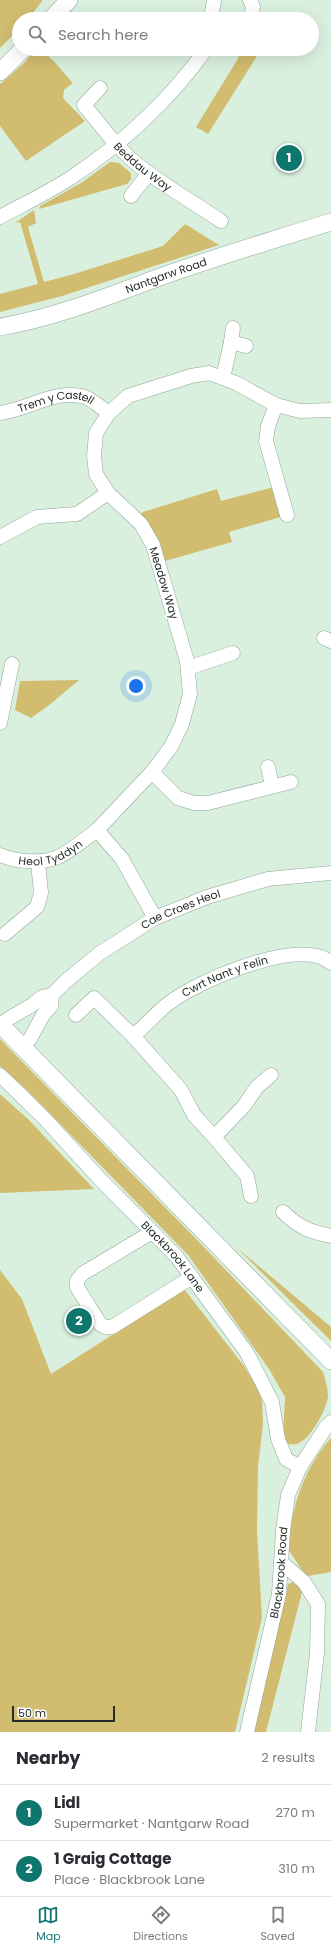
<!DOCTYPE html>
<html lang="en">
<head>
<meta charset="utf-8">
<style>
	body { margin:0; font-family:Poppins,sans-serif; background:#f7f7f7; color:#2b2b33 }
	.scale { position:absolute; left:12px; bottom:10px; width:103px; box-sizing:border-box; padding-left:4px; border:2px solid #252d27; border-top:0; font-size:11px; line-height:14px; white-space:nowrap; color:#252d27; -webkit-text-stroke:3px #fff; paint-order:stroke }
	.you { position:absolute; left:136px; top:686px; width:14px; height:14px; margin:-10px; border:3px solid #fff; border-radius:50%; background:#1a73e8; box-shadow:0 0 0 6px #1a73e833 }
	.badge { display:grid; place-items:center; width:26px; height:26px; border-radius:50%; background:#0f766e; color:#fff; font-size:13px; font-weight:700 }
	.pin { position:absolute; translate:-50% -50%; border:2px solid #fff; box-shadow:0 1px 4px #0006 }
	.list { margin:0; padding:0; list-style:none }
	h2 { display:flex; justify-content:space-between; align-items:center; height:52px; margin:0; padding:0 16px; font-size:17px }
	h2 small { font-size:13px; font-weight:400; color:#7c7c81 }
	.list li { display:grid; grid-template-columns:26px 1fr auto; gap:12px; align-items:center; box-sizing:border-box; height:56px; padding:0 16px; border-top:1px solid #e1e1e2 }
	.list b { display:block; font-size:15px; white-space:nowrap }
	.list p { margin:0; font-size:13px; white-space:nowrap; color:#7c7c81 }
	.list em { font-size:13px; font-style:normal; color:#7c7c81 }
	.icon { flex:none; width:22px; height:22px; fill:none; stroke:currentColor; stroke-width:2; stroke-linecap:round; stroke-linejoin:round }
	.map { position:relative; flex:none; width:331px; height:1732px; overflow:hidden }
	.search { position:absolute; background:#fff; box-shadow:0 4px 16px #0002; left:12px; right:12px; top:12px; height:44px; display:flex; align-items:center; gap:10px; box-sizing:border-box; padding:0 14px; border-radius:22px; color:#7c7c81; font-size:15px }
	.sheet { height:164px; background:#fff }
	nav { display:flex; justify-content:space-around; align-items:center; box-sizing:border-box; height:56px; border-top:1px solid #e1e1e2; background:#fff; font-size:11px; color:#7c7c81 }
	nav a { display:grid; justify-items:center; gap:2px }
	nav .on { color:#0f766e }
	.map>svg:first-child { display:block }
	.green { fill:#d2bc6f }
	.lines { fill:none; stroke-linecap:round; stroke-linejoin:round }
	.minor-casing { stroke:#91a595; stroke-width:15 }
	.major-casing { stroke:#91a595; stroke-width:18 }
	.minor { stroke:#fff; stroke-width:14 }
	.major { stroke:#fff; stroke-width:17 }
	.labels { text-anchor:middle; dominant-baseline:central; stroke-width:3.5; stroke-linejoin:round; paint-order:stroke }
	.street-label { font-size:11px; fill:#252d27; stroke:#fff }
</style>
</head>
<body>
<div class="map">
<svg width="331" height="1732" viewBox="0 0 331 1732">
	<rect width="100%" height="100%" fill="#daf0df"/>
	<!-- green -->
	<path class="green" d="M0 0H43L28 19H19V29L0 48Z
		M35 49C47 49 64 74 73 83L64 90 63 98 85 121 26 161 0 126V84L24 63Z
		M228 49H270L271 51 270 54 260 51 208 134 196 127 239 57Z
		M110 162 119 163 131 173V179L127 184 39 209 40 206 81 183Z
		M34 210 36 223 28 227 44 282 74 274 163 246 185 224 219 245 62 296 0 312V294L38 284 20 222 15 223Z
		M278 486 287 515 229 532 232 542 158 563 134 518 143 512 217 489 221 501Z
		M79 680 48 706 31 718 15 710 20 681Z
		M0 1039 202 1245 323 1372C325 1380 328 1388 328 1396 327 1409 310 1440 297 1444 294 1445 291 1444 288 1444L283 1436 285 1397 269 1369 188 1255 28 1091 0 1066Z
		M0 1094 29 1120 94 1189 0 1193Z
		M236 1247 331 1327V1341Z
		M0 1270 22 1299 51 1374 184 1289 244 1366 257 1387 262 1401 263 1424 258 1467 257 1531 262 1618 235 1732H0Z
		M331 1438V1572L308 1576C299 1569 296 1559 288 1550 291 1509 303 1469 331 1438Z
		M293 1582 299 1584 302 1592 266 1732H253L288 1584Z"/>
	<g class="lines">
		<!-- minor casing -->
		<g class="minor-casing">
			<g id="minor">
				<path d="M250 0 253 7 251 19"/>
				<path d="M213 19 212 12 214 0"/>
				<path id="s1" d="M100 88 84 105C99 123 113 143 130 158 155 181 192 201 221 221"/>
				<path d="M131 196 149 173"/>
				<path d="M0 217C24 204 49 192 72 177 122 144 171 99 206 49"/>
				<path d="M231 342 246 346"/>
				<path d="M223 378 231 342 233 328"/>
				<path d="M276 405 268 426 266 441 287 515"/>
				<path id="s2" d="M0 413C27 410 57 388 85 397 93 400 101 408 109 413"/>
				<path d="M0 537 37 517 77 514 108 493"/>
				<path d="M324 638 331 641"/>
				<path d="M188 668 233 653"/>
				<path d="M0 723 12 664"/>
				<path d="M268 767 272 786"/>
				<path d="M152 772 178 798 194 803H208L291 782"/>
				<path id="s3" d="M0 855C18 862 40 864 58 857 70 852 86 838 97 830"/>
				<path d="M155 918 122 859 97 830 152 772 171 747 182 724 190 694 187 661 153 545 141 524 108 493 96 474 94 456 96 433 109 413 128 396 191 376 209 373 236 383 276 405 300 411 331 410"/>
				<path d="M5 934 37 907 41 893 38 862"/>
				<path d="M76 1015 94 998 133 1036"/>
				<path id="s4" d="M1 1025 8 1019 32 1005 42 997 52 995 66 981 100 953 155 918 207 897 268 879 331 873"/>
				<path d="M23 1047 30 1039 43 1015 51 1006 52 995"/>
				<path id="s5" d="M0 1075 45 1119 98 1177 177 1257 247 1353 272 1402 278 1439 286 1459 300 1467"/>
				<path id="s6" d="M271 1075 257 1087 244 1106 214 1137 194 1115 181 1090 133 1036C145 1026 156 1013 169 1003 199 980 284 945 321 957 324 958 328 961 331 963"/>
				<path d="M214 1137 247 1176 251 1196"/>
				<path d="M283 1212C300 1228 308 1231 331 1236"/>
				<path d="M152 1232 82 1274 77 1281V1287L100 1324 105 1327H112L192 1277"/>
				<path d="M281 1562 304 1582 318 1604 317 1653 308 1732"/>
				<path id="s7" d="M247 1732 279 1594 283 1531 288 1495 300 1467 326 1427 331 1422"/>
			</g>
		</g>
		<!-- major casing -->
		<g class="major-casing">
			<g id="major">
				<path d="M51 19 69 0"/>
				<path d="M0 72 23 49"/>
				<path id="s8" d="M0 327C59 317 116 293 171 273 224 255 278 238 331 222"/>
				<path d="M0 1024 331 1361"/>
			</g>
		</g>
		<!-- minor -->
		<use href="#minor" class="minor"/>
		<!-- major -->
		<use href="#major" class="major"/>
	</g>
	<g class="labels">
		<!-- street labels -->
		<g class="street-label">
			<text stroke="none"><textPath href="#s1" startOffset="109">Beddau Way</textPath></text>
			<text stroke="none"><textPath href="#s8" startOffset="174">Nantgarw Road</textPath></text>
			<text stroke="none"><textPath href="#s2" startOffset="58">Trem y Castell</textPath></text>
			<text transform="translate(164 583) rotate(73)">Meadow Way</text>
			<text stroke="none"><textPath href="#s3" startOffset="53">Heol Tyddyn</textPath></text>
			<text stroke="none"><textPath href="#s4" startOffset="216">Cae Croes Heol</textPath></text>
			<text stroke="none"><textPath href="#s6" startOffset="326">Cwrt Nant y Felin</textPath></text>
			<text stroke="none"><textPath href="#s5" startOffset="251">Blackbrook Lane</textPath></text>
			<text stroke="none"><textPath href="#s7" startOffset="163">Blackbrook Road</textPath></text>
		</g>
	</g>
</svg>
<div class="scale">50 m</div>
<div class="you"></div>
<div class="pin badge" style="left:289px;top:158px">1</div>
<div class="pin badge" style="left:79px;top:1321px">2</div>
<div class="search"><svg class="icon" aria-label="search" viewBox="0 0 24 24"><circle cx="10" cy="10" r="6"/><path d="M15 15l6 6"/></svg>Search here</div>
</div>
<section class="sheet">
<h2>Nearby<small>2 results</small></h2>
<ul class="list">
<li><span class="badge">1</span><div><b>Lidl</b><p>Supermarket · Nantgarw Road</p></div><em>270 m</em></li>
<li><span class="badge">2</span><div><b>1 Graig Cottage</b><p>Place · Blackbrook Lane</p></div><em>310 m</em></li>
</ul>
</section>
<nav>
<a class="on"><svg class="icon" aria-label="map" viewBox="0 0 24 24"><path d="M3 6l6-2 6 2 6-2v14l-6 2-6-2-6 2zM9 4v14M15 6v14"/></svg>Map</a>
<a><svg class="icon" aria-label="directions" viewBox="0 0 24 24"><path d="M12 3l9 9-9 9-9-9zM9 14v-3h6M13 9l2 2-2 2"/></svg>Directions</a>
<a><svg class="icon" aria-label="saved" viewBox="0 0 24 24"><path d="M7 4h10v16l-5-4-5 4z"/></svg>Saved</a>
</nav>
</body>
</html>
